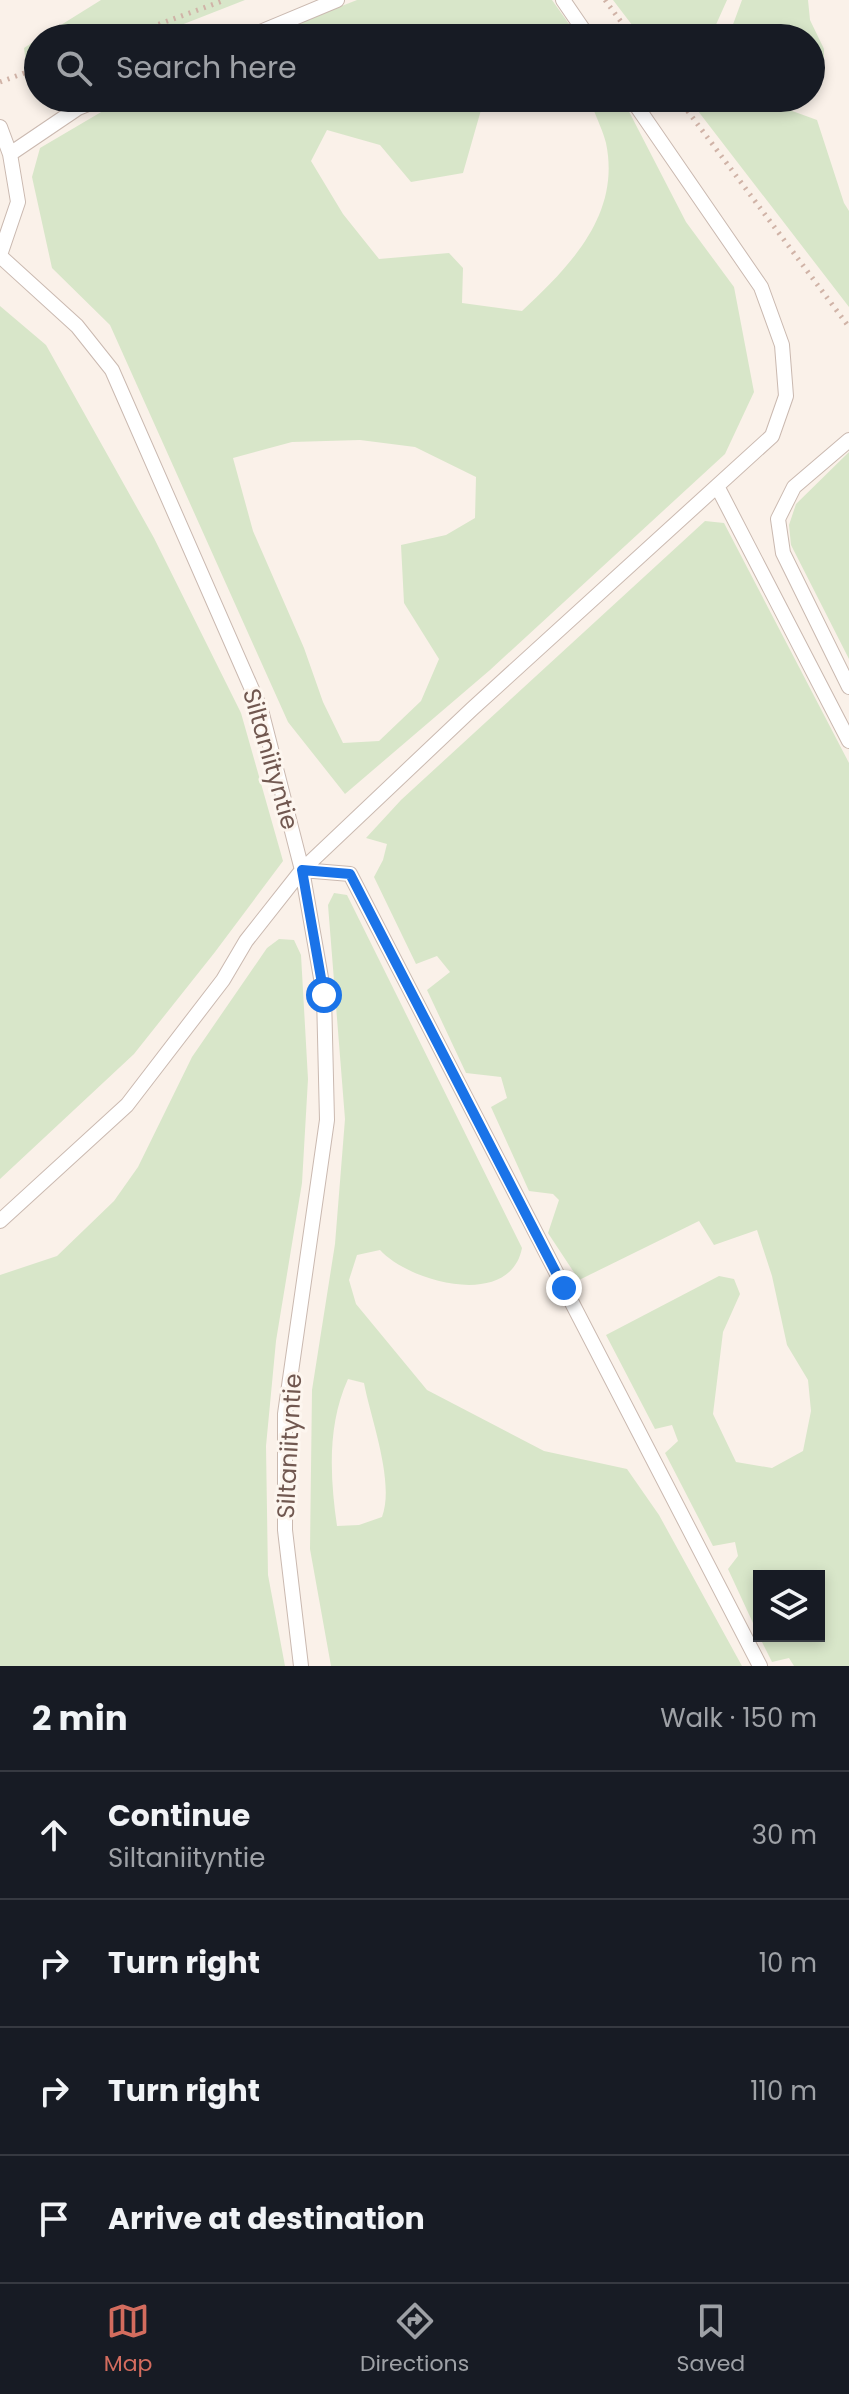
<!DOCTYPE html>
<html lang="en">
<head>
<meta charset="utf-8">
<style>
	body { margin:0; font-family:Poppins,sans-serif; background:#20242c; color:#f1f3f6 }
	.controls { position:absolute; right:24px; bottom:24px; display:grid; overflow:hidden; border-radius:0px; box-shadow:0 4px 12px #0003 }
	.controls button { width:72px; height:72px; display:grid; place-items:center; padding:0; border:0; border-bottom:2px solid #363941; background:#171b24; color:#f1f3f6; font:40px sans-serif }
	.stop { position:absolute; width:24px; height:24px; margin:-18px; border:6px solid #1a73e8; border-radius:50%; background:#fff }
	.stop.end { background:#1a73e8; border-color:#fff; box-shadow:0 2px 8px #0008 }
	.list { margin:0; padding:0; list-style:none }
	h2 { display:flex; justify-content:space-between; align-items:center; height:104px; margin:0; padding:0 32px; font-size:34px }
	h2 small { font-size:26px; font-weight:400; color:#9ea1a6 }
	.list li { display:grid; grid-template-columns:52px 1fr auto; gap:24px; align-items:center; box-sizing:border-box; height:128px; padding:0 32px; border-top:2px solid #363941 }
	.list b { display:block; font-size:30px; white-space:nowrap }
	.list p { margin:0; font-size:26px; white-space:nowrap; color:#9ea1a6 }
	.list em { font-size:26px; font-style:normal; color:#9ea1a6 }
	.icon { flex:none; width:44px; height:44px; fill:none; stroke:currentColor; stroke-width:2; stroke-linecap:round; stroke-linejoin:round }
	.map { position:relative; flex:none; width:849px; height:1666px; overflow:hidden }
	.search { position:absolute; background:#171b24; box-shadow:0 4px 12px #0003; left:24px; right:24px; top:24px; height:88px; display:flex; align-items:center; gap:20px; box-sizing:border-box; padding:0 28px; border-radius:44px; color:#9ea1a6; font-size:30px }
	.sheet { height:616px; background:#171b24 }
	nav { display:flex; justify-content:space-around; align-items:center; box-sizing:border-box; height:112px; border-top:2px solid #363941; background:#171b24; font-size:22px; color:#9ea1a6 }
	nav a { display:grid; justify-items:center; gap:4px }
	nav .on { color:#d36c5e }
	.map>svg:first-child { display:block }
	.green { fill:#d8e6c9; fill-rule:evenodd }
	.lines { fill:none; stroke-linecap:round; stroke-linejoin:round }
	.service-casing { stroke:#cab9b0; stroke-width:16 }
	.path { stroke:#d0b3a7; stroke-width:5; stroke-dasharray:2 6; stroke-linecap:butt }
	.service { stroke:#fff; stroke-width:14 }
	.route { stroke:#1a73e8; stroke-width:10 }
	.labels { text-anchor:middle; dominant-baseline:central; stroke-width:6; stroke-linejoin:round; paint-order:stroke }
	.street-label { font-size:24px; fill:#715850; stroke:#fdf6ef }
</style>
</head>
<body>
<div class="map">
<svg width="849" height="1666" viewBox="0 0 849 1666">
	<rect width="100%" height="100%" fill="#faf1e9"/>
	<!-- green -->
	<path class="green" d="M101 0H245L148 38H40Z
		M357 0H552L579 38H260Z
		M613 0H727L710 38H642Z
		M742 0H808L810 20 824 49V72H811V38H728Z
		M38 39V81L29 85 24 48Z
		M125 98H506L483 103 463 173 411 182 380 145 327 130 311 161 343 214 379 259 449 253 463 268 462 303 522 311C570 266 621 215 606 143 603 131 597 119 593 108L534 98H622L686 222 734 287 754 392 725 454 490 670 345 794 288 722 110 325 52 268 32 177 40 148ZM360 440 415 447 476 477 475 518 446 535 401 545 404 603 439 659 421 701 379 741 343 743 323 702 304 648 253 531 233 458 292 442Z
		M688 98H711L712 102 762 100 817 120 844 203 849 211V307Z
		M0 306 46 345 154 538 241 713 283 861 215 952 134 1054 0 1179Z
		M849 452V659L791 545 789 525 796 504Z
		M705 521 724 523 849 763V1666H794L789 1658 772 1662 759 1636H819V1576H759V1636L728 1569 738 1556 735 1542 713 1546 665 1453 678 1441 672 1425 655 1429 606 1335 719 1276 734 1279 740 1294 723 1332 713 1414 736 1462 772 1468 803 1451 811 1411 808 1380 787 1345 772 1276 757 1230 714 1245 699 1221 579 1280 548 1233 559 1200 553 1194 529 1191 491 1107 507 1098 501 1077 466 1073 427 990 450 972 437 956 416 964 374 877 383 860 387 844 366 838 401 800Z
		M334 893 347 895 522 1248C510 1310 409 1282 380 1250L357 1255 349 1280 356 1304 427 1390 544 1451 627 1469 659 1515 742 1666H331L310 1549 312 1390 335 1244 345 1119 328 905ZM348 1379 364 1383C371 1420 395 1482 382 1517L359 1525 337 1526C330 1477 327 1425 348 1379Z
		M279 939 294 940 301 955 308 1079 302 1183 276 1341 266 1446 268 1575 285 1666H0V1275L57 1256 114 1201 138 1167 192 1057 267 948Z"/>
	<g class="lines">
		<!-- service casing -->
		<g class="service-casing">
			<path id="service" d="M563 0 589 38
				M246 38 337 0
				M0 127 10 154
				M0 255 18 202 10 154 78 108 103 98
				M0 256 77 326 112 370 261 710 302 870 324 995 327 1120 285 1414V1530L301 1666
				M849 440 794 487 778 519 783 553 849 687
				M717 486 849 741
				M302 870 472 709 772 436 786 396 782 345 761 287 631 98
				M0 1221 127 1105 223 980 246 941 302 870 350 874 760 1666"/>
		</g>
		<!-- path -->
		<path class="path" d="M605 0 633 38
			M121 38 225 0
			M0 82 38 68
			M678 98 849 327"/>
		<!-- service -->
		<use href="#service" class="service"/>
	</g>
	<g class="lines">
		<!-- route -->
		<path class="route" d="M324 995 302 870 350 874 564 1288"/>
	</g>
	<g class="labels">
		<!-- street labels -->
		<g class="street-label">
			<text transform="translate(271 759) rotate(74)">Siltaniityntie</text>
			<text transform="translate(289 1446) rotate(-87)">Siltaniityntie</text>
		</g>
	</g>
</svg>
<div class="controls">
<button><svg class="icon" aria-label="layers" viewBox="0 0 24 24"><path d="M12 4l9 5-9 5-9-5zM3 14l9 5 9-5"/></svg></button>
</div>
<div class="stop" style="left:324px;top:995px"></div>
<div class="stop end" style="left:564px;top:1288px"></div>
<div class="search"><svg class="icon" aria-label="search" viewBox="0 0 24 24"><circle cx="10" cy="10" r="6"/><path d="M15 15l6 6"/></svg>Search here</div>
</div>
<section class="sheet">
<h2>2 min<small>Walk · 150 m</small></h2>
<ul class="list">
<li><svg class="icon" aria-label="ahead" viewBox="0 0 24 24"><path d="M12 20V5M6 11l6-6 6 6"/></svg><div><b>Continue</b><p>Siltaniityntie</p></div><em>30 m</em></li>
<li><svg class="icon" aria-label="right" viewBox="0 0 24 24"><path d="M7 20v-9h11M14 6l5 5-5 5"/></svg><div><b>Turn right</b></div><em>10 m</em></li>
<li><svg class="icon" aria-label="right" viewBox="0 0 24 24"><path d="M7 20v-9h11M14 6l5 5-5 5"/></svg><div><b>Turn right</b></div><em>110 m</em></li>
<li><svg class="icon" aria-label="arrive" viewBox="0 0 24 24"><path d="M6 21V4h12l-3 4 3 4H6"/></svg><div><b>Arrive at destination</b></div></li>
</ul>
</section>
<nav>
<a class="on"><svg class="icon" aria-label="map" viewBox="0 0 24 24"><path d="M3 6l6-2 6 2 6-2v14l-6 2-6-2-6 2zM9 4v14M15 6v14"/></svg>Map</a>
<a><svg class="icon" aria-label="directions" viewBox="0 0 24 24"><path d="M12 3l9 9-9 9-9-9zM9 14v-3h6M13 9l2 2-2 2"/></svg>Directions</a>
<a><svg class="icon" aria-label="saved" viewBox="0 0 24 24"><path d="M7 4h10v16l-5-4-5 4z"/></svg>Saved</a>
</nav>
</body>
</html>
